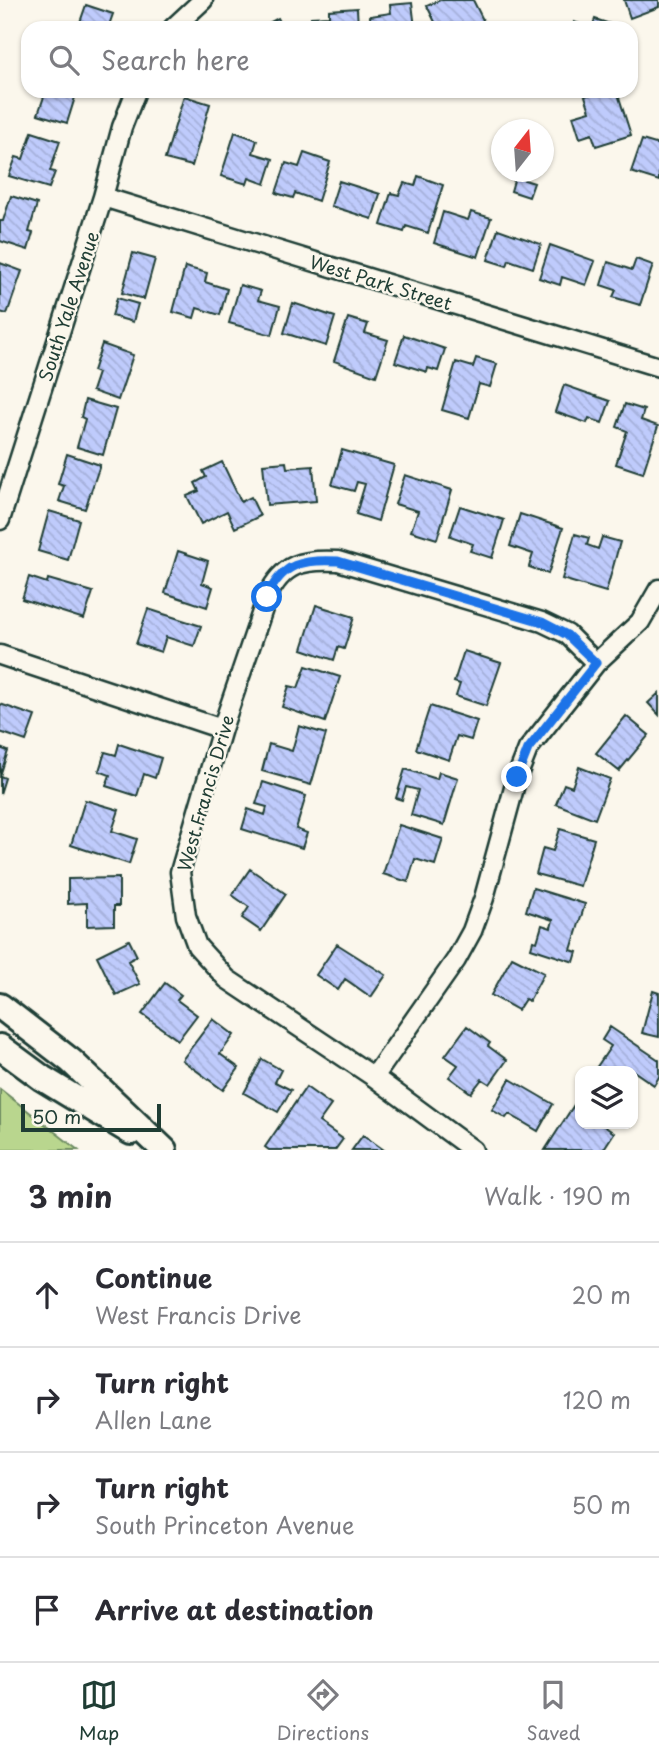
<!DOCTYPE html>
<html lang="en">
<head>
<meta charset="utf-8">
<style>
	body { margin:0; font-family:"Playpen Sans",sans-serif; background:#f2f2f3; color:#2b2b33 }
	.controls { position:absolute; right:21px; bottom:21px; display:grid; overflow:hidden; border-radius:14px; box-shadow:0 2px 5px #0004 }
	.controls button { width:63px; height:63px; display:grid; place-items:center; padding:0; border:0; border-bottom:2px solid #e1e1e2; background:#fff; color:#2b2b33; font:35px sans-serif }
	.compass { position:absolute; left:491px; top:119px; width:63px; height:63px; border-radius:50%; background:#fff; box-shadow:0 2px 5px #0004; rotate:17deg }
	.scale { position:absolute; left:21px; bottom:18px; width:140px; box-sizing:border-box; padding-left:7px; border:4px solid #1f3d34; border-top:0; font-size:19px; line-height:24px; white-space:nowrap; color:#1f3d34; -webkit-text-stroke:5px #fbf7ec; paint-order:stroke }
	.stop { position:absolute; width:21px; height:21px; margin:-16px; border:5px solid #1a73e8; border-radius:50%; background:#fff }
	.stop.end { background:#1a73e8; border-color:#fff; box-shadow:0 2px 7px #0008 }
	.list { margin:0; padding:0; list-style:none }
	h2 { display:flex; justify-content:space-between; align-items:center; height:91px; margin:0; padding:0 28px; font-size:30px }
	h2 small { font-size:23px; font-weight:400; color:#7c7c81 }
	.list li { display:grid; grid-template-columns:46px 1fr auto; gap:21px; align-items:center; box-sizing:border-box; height:105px; padding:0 28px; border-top:2px solid #e1e1e2 }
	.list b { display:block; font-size:26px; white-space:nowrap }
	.list p { margin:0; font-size:23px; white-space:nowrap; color:#7c7c81 }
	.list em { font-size:23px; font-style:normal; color:#7c7c81 }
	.icon { flex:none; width:38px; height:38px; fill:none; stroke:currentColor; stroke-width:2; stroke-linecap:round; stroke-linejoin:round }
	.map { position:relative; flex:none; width:659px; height:1150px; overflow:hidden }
	.search { position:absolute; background:#fff; box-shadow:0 2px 5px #0004; left:21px; right:21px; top:21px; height:77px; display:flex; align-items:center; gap:18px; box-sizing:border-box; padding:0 24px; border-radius:21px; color:#7c7c81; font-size:26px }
	.sheet { height:511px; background:#fff }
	nav { display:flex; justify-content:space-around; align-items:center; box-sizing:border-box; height:98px; border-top:2px solid #e1e1e2; background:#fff; font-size:19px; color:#7c7c81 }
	nav a { display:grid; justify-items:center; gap:4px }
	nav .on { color:#1f3d34 }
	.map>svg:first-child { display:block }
	.park { fill:#b9d68e; stroke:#6c8a61; stroke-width:2 }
	.building { fill:url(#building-back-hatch); stroke:#1f3d34; stroke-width:2 }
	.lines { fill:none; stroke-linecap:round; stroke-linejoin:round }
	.minor-casing { stroke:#1f3d34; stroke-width:23 }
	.secondary-casing { stroke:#1f3d34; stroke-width:30 }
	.minor { stroke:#fbf7ec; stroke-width:18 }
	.secondary { stroke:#fbf7ec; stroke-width:24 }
	.route { stroke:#1a73e8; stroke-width:9 }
	.labels { text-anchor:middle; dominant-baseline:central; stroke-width:5; stroke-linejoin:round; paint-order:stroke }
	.street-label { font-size:18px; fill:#1f3d34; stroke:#fbf7ec }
</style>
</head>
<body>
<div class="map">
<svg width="659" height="1150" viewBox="0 0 659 1150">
	<defs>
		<pattern id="building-back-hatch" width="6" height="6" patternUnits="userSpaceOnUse" patternTransform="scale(1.75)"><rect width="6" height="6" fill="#bfcbfc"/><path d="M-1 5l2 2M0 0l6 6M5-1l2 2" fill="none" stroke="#a4afd9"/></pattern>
	</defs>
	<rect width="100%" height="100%" fill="#fbf7ec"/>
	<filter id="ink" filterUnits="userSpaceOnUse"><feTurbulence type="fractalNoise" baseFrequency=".0143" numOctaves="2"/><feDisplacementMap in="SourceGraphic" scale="14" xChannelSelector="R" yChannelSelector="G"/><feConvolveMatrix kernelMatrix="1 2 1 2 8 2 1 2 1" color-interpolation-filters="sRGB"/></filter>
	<g filter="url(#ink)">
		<!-- park -->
		<path class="park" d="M0 1089 78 1150H0Z"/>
		<!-- building -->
		<path class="building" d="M440 0H473L485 24 476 28H449L448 26 438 28 427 6Z
			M624 0H659V7L630 18Z
			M412 3 415 28H371L370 16 391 13 390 5Z
			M86 5 113 14 108 28H78Z
			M357 8 358 28H311V17L329 16V10Z
			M278 18 283 28H261V27Z
			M595 19 622 28H572L574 22 592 28Z
			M46 91H77L67 123 38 114Z
			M602 91H617L631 135 596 146 592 134 580 138 573 116 590 111 585 96Z
			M184 96 210 104 192 166 165 159Z
			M32 132 60 141 50 171 55 172 49 188 9 176 16 157 23 159Z
			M235 132 257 140 253 153 273 159 265 184 249 178 247 184 221 176Z
			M642 140 659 145V181L631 172Z
			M304 153 330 162 318 201 295 193 293 198 276 193 286 163 299 167Z
			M418 176 443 185 428 233 406 226 404 232 381 225 391 193 399 195 404 183 415 186Z
			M515 177 534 183 529 197 511 191Z
			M339 181 380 194 372 219 331 206Z
			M11 196 37 204 29 232 33 233 28 250 0 241V221H3Z
			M443 212 468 220 471 212 491 218 478 257 434 243Z
			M498 229 541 244 533 268 509 260 507 266 488 260Z
			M550 245 595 261 586 285 562 277 560 285 539 278Z
			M133 253 155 259 144 299 122 293Z
			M636 259 653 265 640 305 613 297 616 290 601 285 608 262 632 270Z
			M0 263 22 271 7 314 0 312Z
			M185 267 207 273 205 282 227 289 220 315 197 308 194 318 173 312Z
			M240 285 261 291 258 300 280 306 272 335 229 323Z
			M117 298 138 304 133 322 112 316Z
			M293 303 335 317 326 346 284 333Z
			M348 318 368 324 365 333 388 340 376 376 334 361Z
			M404 335 445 349 438 371 428 368 427 372 395 362Z
			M102 344 133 355 118 400 92 391 98 373 93 371Z
			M476 358 497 364 490 387 479 384 469 418 442 410 456 362 473 367Z
			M564 385 610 401 602 423 589 418 587 423 555 412Z
			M85 400 116 409 103 455 77 447 85 419 81 417Z
			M625 404 644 410 641 420 658 426 643 473 616 464 627 431 617 427Z
			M342 450 394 465 378 521 356 514 365 484 357 482 354 491 332 485Z
			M67 454 100 465 85 509 59 501 64 486 58 484Z
			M222 462 241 502 251 497 260 516 235 528 227 511 201 524 187 496 199 491 195 483 206 477 203 471Z
			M286 462 287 468 313 466 316 501 267 505 263 464Z
			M405 475 452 490 437 539 411 531 418 511 395 504Z
			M460 506 504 520 492 558 470 551 473 544 450 536Z
			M49 511 79 520 68 560 38 551Z
			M520 514 563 528 548 574 529 567 533 554 510 546Z
			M575 534 589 538 587 545 598 549 602 537 620 542 606 592 562 579Z
			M178 551 208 561 202 583 213 587 207 607 165 593Z
			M29 577 47 583 48 579 93 592 84 619 22 599Z
			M316 605 354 617 344 649 338 647 334 660 302 649Z
			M148 609 201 626 194 646 166 637 161 652 136 644Z
			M464 651 501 663 486 706 456 696 460 684 454 682Z
			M306 666 340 677 325 722 282 707 289 686 298 688Z
			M659 693V715L648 703Z
			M0 704 35 716 26 741 0 732Z
			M430 706 477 721 471 740 457 736 449 760 416 749Z
			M626 716 649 735 619 771 596 753Z
			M299 726 326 734 311 785 262 771 269 744 292 751Z
			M119 744 161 758 155 778 144 774 137 796 106 786 110 775 99 771 105 752 116 755Z
			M0 748 8 751 0 776 5 778 0 794Z
			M579 767 610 779 595 819 556 804 564 784 572 787Z
			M405 769 437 779 439 772 458 778 444 825 411 815 418 790 406 787 402 800 396 798Z
			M263 782 306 796 296 829 307 833 302 848 242 829 248 809 265 815 267 807 256 804Z
			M85 800 119 810 112 831 137 839 129 864 71 845Z
			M399 825 443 839 435 865 415 859 408 882 383 874Z
			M560 829 594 839 580 886 536 874 543 848 553 851Z
			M250 869 286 894 261 931 242 918 249 907 232 895Z
			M119 878V906H114V925L87 926V903L68 904V879Z
			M533 888 585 904 571 950 577 952 574 962 531 948 533 941 537 942 542 925 551 928 553 920 526 911Z
			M129 940 137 956 128 961 140 984 116 995 97 956Z
			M337 944 386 975 371 997 345 979 338 990 316 975Z
			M512 957 544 973 529 1001 525 999 518 1010 491 995Z
			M165 983 181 995 177 1000 197 1015 178 1040 142 1014Z
			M653 991 659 993V1037L642 1033Z
			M213 1019 234 1035 220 1054 239 1068 223 1090 182 1060Z
			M467 1026 490 1043 488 1046 507 1060 490 1084 482 1079 471 1093 449 1077 458 1065 445 1056Z
			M610 1027 659 1060V1077L654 1085 629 1068 627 1071H594L611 1046 602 1040Z
			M262 1059 281 1070 275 1082 291 1090 278 1112 244 1093Z
			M510 1079 553 1104 538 1131 509 1114 506 1118 492 1110Z
			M306 1087 331 1105 319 1122 343 1139 335 1150H269L265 1147Z
			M574 1105 580 1109V1124H601L614 1133 603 1150H545Z
			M363 1135 384 1150H352Z"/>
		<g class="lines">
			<!-- minor casing -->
			<g class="minor-casing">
				<path id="minor" d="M173 28 203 0
					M103 197 659 367
					M0 520 103 197 122 127 136 91
					M0 655 222 729
					M374 1077 456 960 472 931 484 898 517 777 528 749 596 663 640 622 659 589
					M473 1150 374 1077 227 979 197 946 186 916 180 872 222 729 267 597C283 563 303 559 338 561L542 622 567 634 596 663"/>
			</g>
			<!-- secondary casing -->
			<g class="secondary-casing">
				<path id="secondary" d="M0 1006 71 1061 164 1150
					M0 1047 42 1078 131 1132"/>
			</g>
			<!-- minor -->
			<use href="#minor" class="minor"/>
			<!-- secondary -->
			<use href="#secondary" class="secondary"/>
		</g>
	</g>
	<g class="lines" filter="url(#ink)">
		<!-- route -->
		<path class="route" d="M267 597C282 563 303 559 338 561L542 622 567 635 596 663 528 749 517 777"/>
	</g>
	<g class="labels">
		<!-- street labels -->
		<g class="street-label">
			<text transform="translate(381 282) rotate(17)">West Park Street</text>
			<text transform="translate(68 306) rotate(-72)">South Yale Avenue</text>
			<text transform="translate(205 793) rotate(-74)">West Francis Drive</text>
		</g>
	</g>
</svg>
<div class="controls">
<button><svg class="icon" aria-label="layers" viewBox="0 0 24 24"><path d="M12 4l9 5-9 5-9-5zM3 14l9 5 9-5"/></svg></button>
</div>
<svg class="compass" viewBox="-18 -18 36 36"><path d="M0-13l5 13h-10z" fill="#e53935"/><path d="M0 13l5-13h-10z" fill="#7c7c81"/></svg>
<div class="scale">50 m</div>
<div class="stop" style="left:267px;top:597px"></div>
<div class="stop end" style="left:517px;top:777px"></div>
<div class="search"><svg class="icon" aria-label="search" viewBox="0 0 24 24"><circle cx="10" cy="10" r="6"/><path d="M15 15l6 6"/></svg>Search here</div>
</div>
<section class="sheet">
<h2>3 min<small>Walk · 190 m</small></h2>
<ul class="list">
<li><svg class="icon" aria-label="ahead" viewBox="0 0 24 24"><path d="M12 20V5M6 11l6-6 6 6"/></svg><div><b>Continue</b><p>West Francis Drive</p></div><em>20 m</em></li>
<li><svg class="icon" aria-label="right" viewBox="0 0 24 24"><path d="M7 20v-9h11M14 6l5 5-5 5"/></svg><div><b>Turn right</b><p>Allen Lane</p></div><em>120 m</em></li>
<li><svg class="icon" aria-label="right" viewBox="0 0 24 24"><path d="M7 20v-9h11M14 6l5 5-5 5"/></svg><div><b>Turn right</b><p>South Princeton Avenue</p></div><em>50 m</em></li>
<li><svg class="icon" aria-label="arrive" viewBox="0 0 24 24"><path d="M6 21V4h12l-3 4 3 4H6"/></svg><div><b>Arrive at destination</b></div></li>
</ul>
</section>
<nav>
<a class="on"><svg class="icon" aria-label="map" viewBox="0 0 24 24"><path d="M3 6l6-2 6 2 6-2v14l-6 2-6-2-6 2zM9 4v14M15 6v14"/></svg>Map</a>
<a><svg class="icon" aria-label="directions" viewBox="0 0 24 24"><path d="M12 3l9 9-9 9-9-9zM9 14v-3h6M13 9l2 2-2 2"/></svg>Directions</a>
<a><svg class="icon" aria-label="saved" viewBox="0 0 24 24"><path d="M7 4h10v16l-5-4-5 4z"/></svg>Saved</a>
</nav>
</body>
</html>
